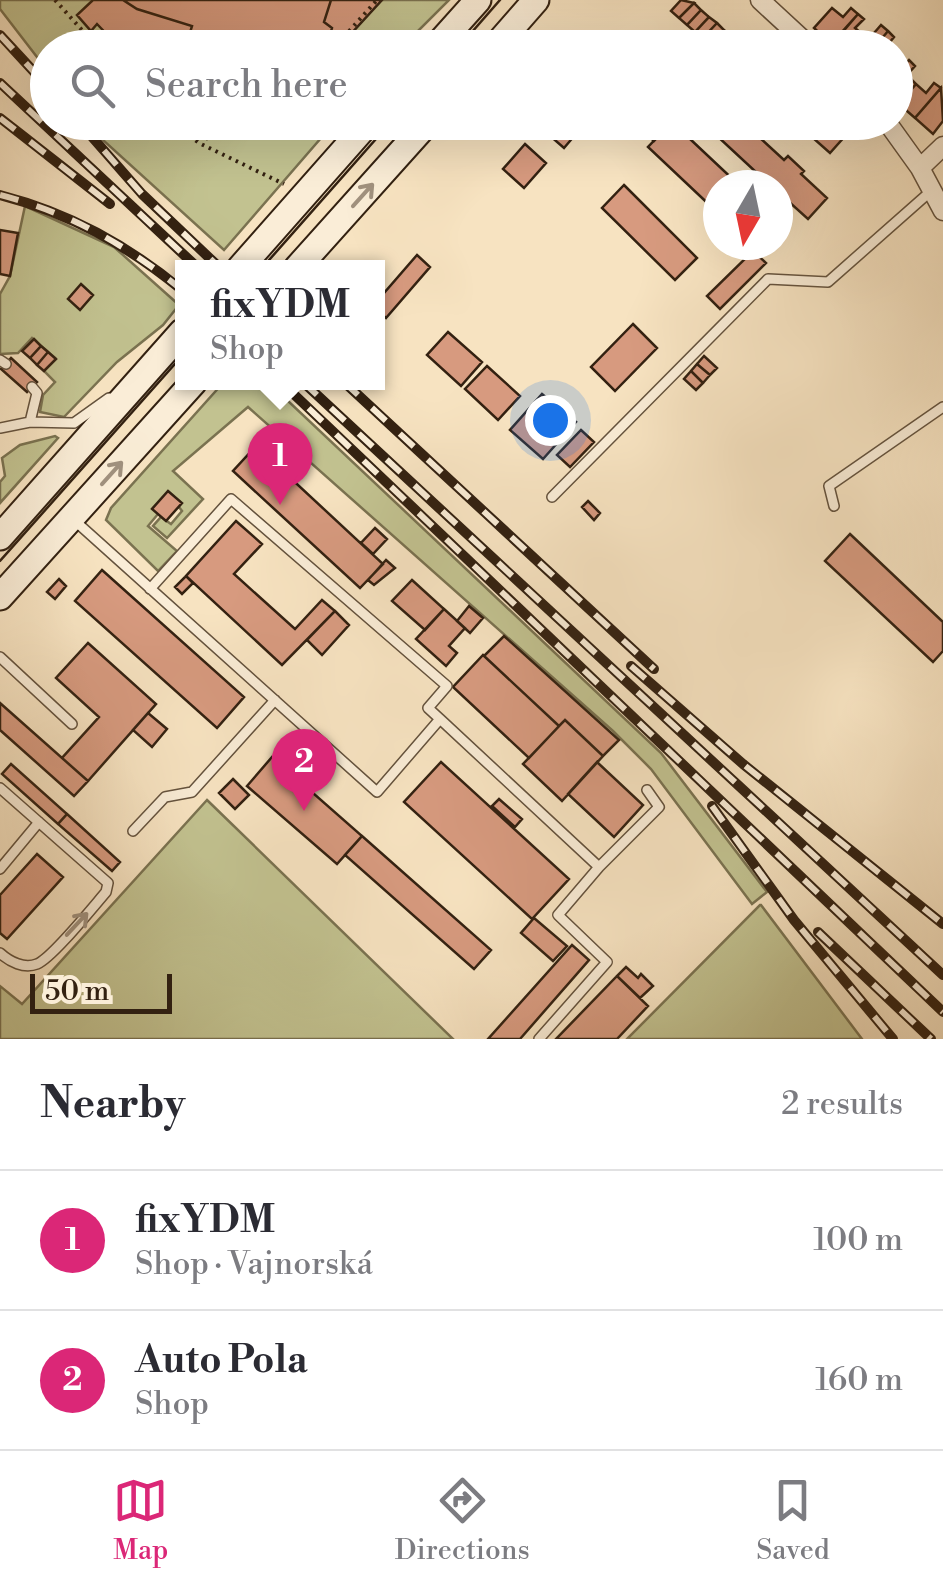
<!DOCTYPE html>
<html lang="en">
<head>
<meta charset="utf-8">
<style>
	body { margin:0; font-family:"Libre Bodoni",serif; background:#f7f7f7; color:#2b2b33 }
	.compass { position:absolute; left:703px; top:170px; width:90px; height:90px; border-radius:50%; background:#fff; box-shadow:0 10px 40px #0002; rotate:189deg }
	.scale { position:absolute; left:30px; bottom:25px; width:142px; box-sizing:border-box; padding-left:10px; border:5px solid #332111; border-top:0; font-size:28px; line-height:35px; white-space:nowrap; color:#332111; -webkit-text-stroke:8px #faedd7; paint-order:stroke }
	.you { position:absolute; left:550px; top:420px; width:35px; height:35px; margin:-25px; border:8px solid #fff; border-radius:50%; background:#1a73e8; box-shadow:0 0 0 15px #1a73e833 }
	.badge { display:grid; place-items:center; width:65px; height:65px; border-radius:50%; background:#db2777; color:#fff; font-size:32px; font-weight:700 }
	.pin { position:absolute; translate:-50% -82px; filter:drop-shadow(0 2px 5px #0008) }
	.pin::after { content:''; position:absolute; top:52px; width:35px; height:30px; background:inherit; clip-path:polygon(0 0,100% 0,50% 100%) }
	.popup { position:absolute; left:175px; top:260px; width:210px; height:130px; box-sizing:border-box; display:grid; place-content:center; border-radius:0px; background:#fff; filter:drop-shadow(0 2px 8px #0005); font-size:32px; white-space:nowrap; color:#7c7c81 }
	.popup b { font-size:38px; color:#2b2b33 }
	.popup::after { content:''; position:absolute; left:50%; top:100%; margin-left:-20px; border:20px solid transparent; border-top-color:#fff }
	.list { margin:0; padding:0; list-style:none }
	h2 { display:flex; justify-content:space-between; align-items:center; height:130px; margin:0; padding:0 40px; font-size:42px }
	h2 small { font-size:32px; font-weight:400; color:#7c7c81 }
	.list li { display:grid; grid-template-columns:65px 1fr auto; gap:30px; align-items:center; box-sizing:border-box; height:140px; padding:0 40px; border-top:2px solid #e1e1e2 }
	.list b { display:block; font-size:38px; white-space:nowrap }
	.list p { margin:0; font-size:32px; white-space:nowrap; color:#7c7c81 }
	.list em { font-size:32px; font-style:normal; color:#7c7c81 }
	.icon { flex:none; width:55px; height:55px; fill:none; stroke:currentColor; stroke-width:2; stroke-linecap:round; stroke-linejoin:round }
	.map { position:relative; flex:none; width:943px; height:1039px; overflow:hidden }
	.search { position:absolute; background:#fff; box-shadow:0 10px 40px #0002; left:30px; right:30px; top:30px; height:110px; display:flex; align-items:center; gap:25px; box-sizing:border-box; padding:0 35px; border-radius:55px; color:#7c7c81; font-size:38px }
	.sheet { height:410px; background:#fff }
	nav { display:flex; justify-content:space-around; align-items:center; box-sizing:border-box; height:140px; border-top:2px solid #e1e1e2; background:#fff; font-size:28px; color:#7c7c81 }
	nav a { display:grid; justify-items:center; gap:5px }
	nav .on { color:#db2777 }
	.map>svg:first-child { display:block }
	.green { fill:#c2c290; stroke:#7a7250; stroke-width:2.5 }
	.building { fill:#d79a7f; stroke:#332111; stroke-width:2.5 }
	.lines { fill:none; stroke-linecap:round; stroke-linejoin:round }
	.lane-casing { stroke:#64523d; stroke-width:12 }
	.street-casing { stroke:#64523d; stroke-width:21 }
	.secondary-casing { stroke:#332111; stroke-width:29 }
	.path { stroke:#332111; stroke-width:4; stroke-dasharray:2.5 5; stroke-linecap:butt }
	.lane { stroke:#faedd7; stroke-width:9 }
	.street { stroke:#faedd7; stroke-width:18 }
	.secondary { stroke:#faedd7; stroke-width:25 }
	.tram { stroke:#332111; stroke-width:2.5 }
	.rail-casing { stroke:#332111; stroke-width:10 }
	.rail { stroke:#faedd7; stroke-width:6; stroke-dasharray:19; stroke-linecap:butt }
	.oneway { stroke:#a0917e }
</style>
</head>
<body>
<div class="map">
<svg width="943" height="1039" viewBox="0 0 943 1039">
	<rect width="100%" height="100%" fill="#f7e3c1"/>
	<filter id="stains"><feTurbulence type="fractalNoise" baseFrequency=".002" numOctaves="4"/><feColorMatrix values="0 0 0 0 .2 0 0 0 0 .09 0 0 0 0 .02 0 0 0 .5 -.17"/></filter>
	<radialGradient id="worn" r=".72"><stop offset=".6" stop-color="#630" stop-opacity="0"/><stop offset="1" stop-color="#630" stop-opacity=".3"/></radialGradient>
	<!-- green -->
	<path class="green" d="M0 0H449L402 47 48 48 47 70 0 9Z
		M89 123H334L224 250 104 141Z
		M25 206 114 247 179 305 163 325 117 362 64 417 40 412 43 395 55 382 44 371 55 358 32 338 18 353 0 354V294L10 276Z
		M223 383H269L661 753 767 892 752 904 651 769 613 731 248 407 173 471 203 499 167 538 153 526 161 517 171 524 182 511 179 507 158 514 148 526 177 551 158 571 106 520 111 508Z
		M55 436 58 438 0 503V482L5 476 2 458 20 445Z
		M207 800 453 1039H0V986L22 1004Z
		M761 905 862 1039H627L760 905Z"/>
	<!-- building -->
	<path class="building" d="M93 0H123L137 9 192 26 188 39 216 48H120L97 24 91 31 77 15Z
		M123 0H331L324 22 332 28 326 48H216L188 39 192 26 137 9Z
		M331 0H382L338 48H326L332 28 324 22Z
		M681 0 694 3 679 18 671 11Z
		M694 3 701 10 687 25 679 18Z
		M832 8 843 17 851 8 858 14 831 44 814 28Z
		M701 10 709 17 695 32 687 25Z
		M858 14 864 19 855 28 862 34 851 48H842L835 41Z
		M709 17 717 23 702 39 695 32Z
		M717 23 724 30 710 46 702 39Z
		M881 25 888 31 874 48H851L862 34 868 40Z
		M724 30 732 37 722 48H712L710 46Z
		M888 31 894 37 885 48H874Z
		M909 60 915 66 907 75 916 84 899 104 896 101V74Z
		M934 83 941 88 915 118 899 104 916 84 926 93Z
		M941 88 943 121 933 134 915 118Z
		M191 122H260L247 136 241 129 235 135 217 130 207 139Z
		M544 122H586L564 148 540 127Z
		M658 122 669 125 654 141 643 131Z
		M672 122 739 185H718V213L648 147Z
		M702 122H751L762 133 759 137 784 160 788 156 804 171 801 174 827 198 808 219 778 192V185H770Z
		M795 122H850L854 126 830 153Z
		M525 144 546 163 524 188 503 169Z
		M624 185 697 258 675 280 602 208Z
		M0 230 18 233 10 276 0 274Z
		M753 251 766 263 720 309 707 296Z
		M417 255 430 267 386 318 378 311V300Z
		M81 284 93 295 80 310 68 299Z
		M633 324 657 348 615 391 591 367Z
		M448 332 482 362 461 386 427 355Z
		M34 339 41 346 30 358 22 351Z
		M41 346 48 352 37 365 30 358Z
		M48 352 56 359 44 371 37 365Z
		M704 356 717 368 710 375 697 364Z
		M11 358 37 382 27 392 1 369Z
		M697 364 710 375 703 383 691 371Z
		M487 366 520 396 498 420 465 389Z
		M691 371 703 383 696 390 684 379Z
		M542 394 576 422 543 459 510 430Z
		M581 430 594 442 570 467 557 455Z
		M256 446 383 564 360 588 233 471Z
		M168 491 182 503 166 521 152 509Z
		M588 501 600 513 594 520 582 507Z
		M236 521 262 544 234 574 295 629 322 600 335 611 282 665 186 576Z
		M375 528 387 539 373 554 361 543Z
		M850 534 943 622V651L933 662 825 561Z
		M386 560 395 568 374 585 368 580Z
		M102 570 244 697 217 728 75 601Z
		M186 576 193 583 182 594 175 587Z
		M59 579 66 586 55 599 47 592Z
		M412 580 444 609 425 630 392 601Z
		M469 606 483 618 470 633 457 621Z
		M444 609 465 628 449 646 457 653 446 666 416 639Z
		M335 611 349 625 322 655 307 640Z
		M504 636 619 740 603 756 565 720 559 726 484 656Z
		M88 643 156 704 88 781 62 758 99 717 56 678Z
		M483 655 559 726 529 758 453 687Z
		M0 703 88 781 74 796 0 730Z
		M148 713 167 729 152 747 133 730Z
		M565 720 603 756 562 801 523 764Z
		M272 757 362 836 337 864 247 786Z
		M441 762 569 879 532 919 404 802Z
		M597 762 643 805 614 837 568 794Z
		M11 764 67 814 58 824 2 774Z
		M233 779 249 795 235 809 219 793Z
		M499 799 522 819 515 827 492 806Z
		M67 814 120 862 112 871 58 824Z
		M362 836 491 950 474 969 345 855Z
		M37 854 63 877 7 939 0 933V895Z
		M534 918 567 946 553 961 521 933Z
		M572 945 589 960 520 1039H488Z
		M626 967 638 978 641 974 653 986 640 998 617 976Z
		M617 976 648 1006 617 1039H556Z"/>
	<g class="lines">
		<!-- lane casing -->
		<g class="lane-casing">
			<path id="lane" d="M0 360 6 364
				M30 422 37 393 32 387
				M0 428 30 422 74 423 109 398
				M552 497 768 279 828 282 931 191
				M834 506 829 486 943 407
				M74 520 377 792 440 719 599 867 558 915 607 962 539 1039
				M150 589 231 499 447 686 428 708 440 719
				M0 657 72 724
				M0 788 108 883 106 892C93 907 52 958 37 964 24 969 10 962 0 953
				M133 831 165 797 192 792 275 700
				M599 867 659 807 647 790
				M0 869 39 822"/>
		</g>
		<!-- street casing -->
		<g class="street-casing">
			<path id="street" d="M760 0 812 48
				M887 122 920 168 943 211
				M920 168 943 146"/>
		</g>
		<!-- secondary casing -->
		<g class="secondary-casing">
			<path id="secondary" d="M435 48 478 0
				M494 48 536 0
				M240 268 369 122
				M297 268 428 122
				M0 537 182 332
				M0 597 194 382"/>
		</g>
		<!-- path -->
		<path class="path" d="M55 0 98 48
			M334 48 377 0
			M172 122 199 143 284 184"/>
		<!-- lane -->
		<use href="#lane" class="lane"/>
		<!-- street -->
		<use href="#street" class="street"/>
		<!-- secondary -->
		<use href="#secondary" class="secondary"/>
		<!-- tram -->
		<path class="tram" d="M458 48 500 0
			M262 268 391 122
			M0 561 182 356"/>
		<!-- rail casing -->
		<g class="rail-casing">
			<path id="rail" d="M0 35 48 87
				M0 83 198 268
				M0 118 110 204
				M79 122 142 194 220 268
				M0 195C70 213 127 245 182 290
				M281 382 943 1012
				M303 382 943 975
				M344 382 654 669
				M631 666 743 764 943 924
				M712 806 794 920 893 1039
				M818 932 931 1039"/>
		</g>
		<!-- rail -->
		<use href="#rail" class="rail"/>
	</g>
	<!-- one-way arrows -->
	<defs><path id="oneway-shaft" d="M-6 0H5M1.5-3L5.5 0L1.5 3" fill="none" stroke-width="1.6" stroke-linecap="round" stroke-linejoin="round" transform="scale(2.5)"/></defs>
	<g class="oneway">
		<use href="#oneway-shaft" transform="translate(363 195) rotate(-48)"/>
		<use href="#oneway-shaft" transform="translate(112 473) rotate(-48)"/>
		<use href="#oneway-shaft" transform="translate(77 924) rotate(-47)"/>
	</g>
	<rect width="100%" height="100%" filter="url(#stains)"/>
	<rect width="100%" height="100%" fill="url(#worn)"/>
</svg>
<svg class="compass" viewBox="-18 -18 36 36"><path d="M0-13l5 13h-10z" fill="#e53935"/><path d="M0 13l5-13h-10z" fill="#7c7c81"/></svg>
<div class="scale">50 m</div>
<div class="you"></div>
<div class="pin badge" style="left:280px;top:505px">1</div>
<div class="popup"><b>fixYDM</b>Shop</div>
<div class="pin badge" style="left:304px;top:811px">2</div>
<div class="search"><svg class="icon" aria-label="search" viewBox="0 0 24 24"><circle cx="10" cy="10" r="6"/><path d="M15 15l6 6"/></svg>Search here</div>
</div>
<section class="sheet">
<h2>Nearby<small>2 results</small></h2>
<ul class="list">
<li><span class="badge">1</span><div><b>fixYDM</b><p>Shop · Vajnorská</p></div><em>100 m</em></li>
<li><span class="badge">2</span><div><b>Auto Pola</b><p>Shop</p></div><em>160 m</em></li>
</ul>
</section>
<nav>
<a class="on"><svg class="icon" aria-label="map" viewBox="0 0 24 24"><path d="M3 6l6-2 6 2 6-2v14l-6 2-6-2-6 2zM9 4v14M15 6v14"/></svg>Map</a>
<a><svg class="icon" aria-label="directions" viewBox="0 0 24 24"><path d="M12 3l9 9-9 9-9-9zM9 14v-3h6M13 9l2 2-2 2"/></svg>Directions</a>
<a><svg class="icon" aria-label="saved" viewBox="0 0 24 24"><path d="M7 4h10v16l-5-4-5 4z"/></svg>Saved</a>
</nav>
</body>
</html>
